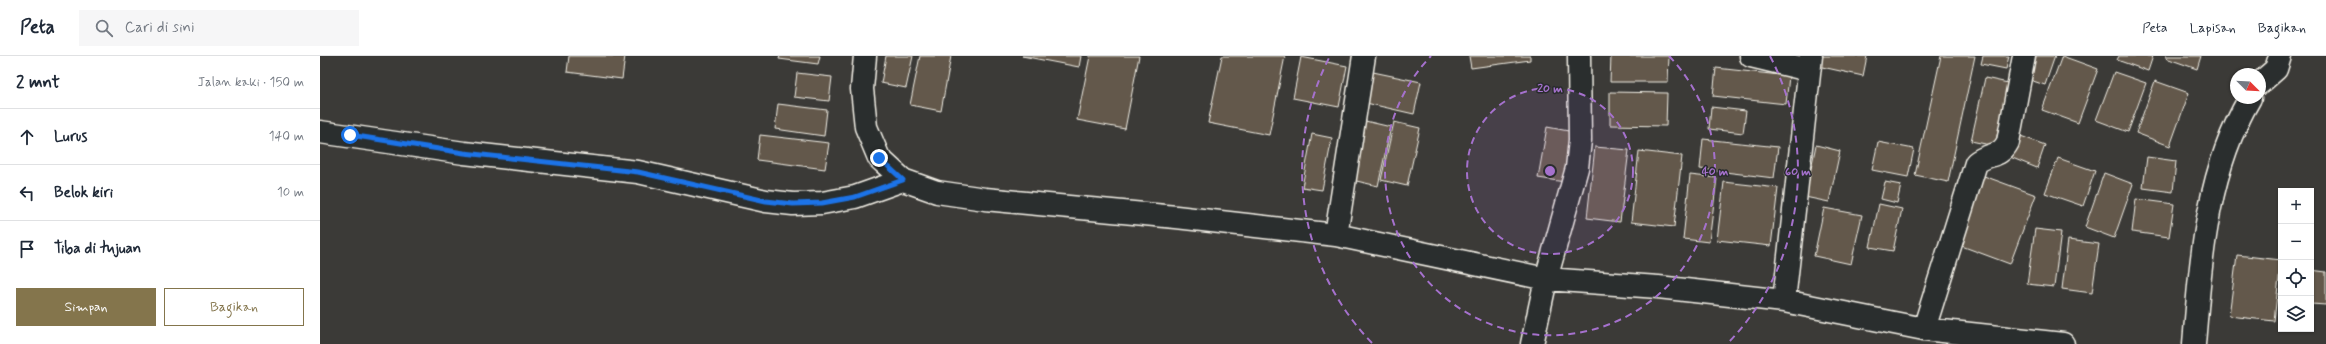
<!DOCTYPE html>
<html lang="id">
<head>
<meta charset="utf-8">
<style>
	body { margin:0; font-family:Mynerve,sans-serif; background:#f6f6f7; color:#1f2937 }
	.controls { position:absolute; right:12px; bottom:12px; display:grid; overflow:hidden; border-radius:0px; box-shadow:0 1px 3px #0004 }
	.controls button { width:36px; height:36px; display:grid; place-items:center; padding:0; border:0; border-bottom:1px solid #e0e1e3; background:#fff; color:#1f2937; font:20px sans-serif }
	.compass { position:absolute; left:1910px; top:12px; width:36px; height:36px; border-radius:50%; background:#fff; box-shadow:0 1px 3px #0004; rotate:114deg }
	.stop { position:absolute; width:12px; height:12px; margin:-9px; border:3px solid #1a73e8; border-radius:50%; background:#fff }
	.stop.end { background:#1a73e8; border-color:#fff; box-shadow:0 1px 4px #0008 }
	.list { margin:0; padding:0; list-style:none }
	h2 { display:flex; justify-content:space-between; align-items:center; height:52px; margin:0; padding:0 16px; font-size:17px }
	h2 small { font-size:13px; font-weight:400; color:#747a83 }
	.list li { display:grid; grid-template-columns:26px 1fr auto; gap:12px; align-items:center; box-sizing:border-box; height:56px; padding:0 16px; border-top:1px solid #e0e1e3 }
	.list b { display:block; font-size:15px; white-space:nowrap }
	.list em { font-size:13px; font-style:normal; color:#747a83 }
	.actions { display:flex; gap:8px; padding:12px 16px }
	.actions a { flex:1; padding:9px 0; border:1px solid #84754c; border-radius:0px; text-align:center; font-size:14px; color:#84754c }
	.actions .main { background:#84754c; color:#fff }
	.icon { flex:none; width:22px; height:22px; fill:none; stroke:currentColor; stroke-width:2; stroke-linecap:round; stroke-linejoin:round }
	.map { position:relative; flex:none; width:2006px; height:288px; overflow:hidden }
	header { display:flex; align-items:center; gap:24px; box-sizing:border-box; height:56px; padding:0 20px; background:#fff; border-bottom:1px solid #e0e1e3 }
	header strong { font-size:19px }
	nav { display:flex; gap:22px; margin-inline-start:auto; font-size:14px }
	.search { width:280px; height:36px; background:#f6f6f7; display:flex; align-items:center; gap:10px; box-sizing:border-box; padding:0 14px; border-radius:0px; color:#747a83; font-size:15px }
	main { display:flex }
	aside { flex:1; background:#fff }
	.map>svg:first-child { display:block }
	.building { fill:#64594b; stroke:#f4f1e8 }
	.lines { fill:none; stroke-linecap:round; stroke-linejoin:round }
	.street-casing { stroke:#f4f1e8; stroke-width:25 }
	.street { stroke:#2a2d2e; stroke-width:22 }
	.route { stroke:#1a73e8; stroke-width:5 }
	.ring { fill:none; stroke:#a571cd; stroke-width:2; stroke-dasharray:7 5 }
	.centre { fill:#a571cd; stroke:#2a2d2e; stroke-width:2 }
	.ring-label { font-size:12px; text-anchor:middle; font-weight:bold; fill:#a571cd; stroke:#2a2d2e; stroke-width:3; stroke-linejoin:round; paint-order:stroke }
</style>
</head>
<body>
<header>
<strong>Peta</strong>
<div class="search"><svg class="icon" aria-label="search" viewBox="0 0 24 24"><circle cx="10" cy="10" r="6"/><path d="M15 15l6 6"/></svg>Cari di sini</div>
<nav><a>Peta</a><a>Lapisan</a><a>Bagikan</a></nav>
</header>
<main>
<aside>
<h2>2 mnt<small>Jalan kaki · 150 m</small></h2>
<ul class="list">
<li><svg class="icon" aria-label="ahead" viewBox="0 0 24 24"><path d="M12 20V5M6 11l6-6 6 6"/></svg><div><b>Lurus</b></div><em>140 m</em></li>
<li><svg class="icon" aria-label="left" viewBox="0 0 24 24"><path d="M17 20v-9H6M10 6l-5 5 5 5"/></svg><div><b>Belok kiri</b></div><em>10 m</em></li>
<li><svg class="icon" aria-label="arrive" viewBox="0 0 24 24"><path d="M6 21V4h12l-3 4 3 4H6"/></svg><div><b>Tiba di tujuan</b></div></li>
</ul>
<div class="actions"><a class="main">Simpan</a><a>Bagikan</a></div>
</aside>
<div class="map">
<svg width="2006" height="288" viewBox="0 0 2006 288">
	<rect width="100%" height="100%" fill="#3b3a37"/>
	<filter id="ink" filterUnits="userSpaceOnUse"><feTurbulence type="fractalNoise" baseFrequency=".025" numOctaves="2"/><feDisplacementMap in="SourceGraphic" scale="8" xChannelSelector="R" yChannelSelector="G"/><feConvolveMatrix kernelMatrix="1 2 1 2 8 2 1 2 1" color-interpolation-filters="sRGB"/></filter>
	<g filter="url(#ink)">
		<!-- building -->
		<path class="building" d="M249 0H305L302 23 247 16Z
			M460 0H500L498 8 459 3Z
			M566 0H593L586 32 561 27Z
			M600 0H631L621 55 590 49Z
			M702 0H761L759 11Z
			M770 0H819L805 73 757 64Z
			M902 0H965L949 79 888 67Z
			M1149 0H1210V4L1151 12Z
			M1291 0H1349L1348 26H1290Z
			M1495 0H1547L1543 20 1493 9Z
			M1621 0H1655L1628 126 1595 119Z
			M1663 0H1689L1686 13 1661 8Z
			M1712 0H1735L1725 29 1704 22Z
			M1742 0 1778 13 1758 67 1722 54Z
			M1799 0H1833L1828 15 1797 4Z
			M1846 0H1881L1877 13 1846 2Z
			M981 1 1027 10 1019 51 973 42Z
			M1396 12 1469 20 1466 48 1393 40Z
			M1053 16 1101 26 1094 58 1046 47Z
			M1794 16 1826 27 1808 76 1776 64Z
			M477 17 512 21 509 45 474 41Z
			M1665 22 1688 27 1675 90 1651 85Z
			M1835 25 1869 37 1850 90 1816 77Z
			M1290 36 1347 37 1346 70 1290 69Z
			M458 48 507 54 504 80 455 73Z
			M1391 51 1426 55 1423 77 1389 73Z
			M1041 64 1071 71 1058 130 1028 123Z
			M1074 66 1100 72 1087 130 1061 124Z
			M1227 71 1254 76 1245 126 1218 122Z
			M992 78 1012 82 1002 134 982 131Z
			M440 79 509 87 505 113 437 104Z
			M1698 79 1725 89 1717 112 1690 101Z
			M1383 83 1458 91 1454 122 1380 113Z
			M1558 86 1594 93 1588 121 1552 114Z
			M1496 89 1520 95 1509 146 1485 141Z
			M1275 91 1309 94 1300 166 1267 162Z
			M1319 95 1362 100 1354 171 1311 166Z
			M1827 101 1856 105 1853 136 1823 132Z
			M1738 102 1775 115 1763 150 1725 137Z
			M1784 117 1813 128 1794 182 1765 171Z
			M1370 119 1397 122 1389 186 1363 183Z
			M1664 120 1716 139 1690 208 1639 189Z
			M1404 126 1458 132 1451 190 1397 184Z
			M1565 126 1581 129 1577 147 1561 143Z
			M1816 143 1854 148 1849 181 1812 176Z
			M1559 148 1582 153 1573 195 1550 191Z
			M1504 152 1542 159 1531 208 1494 200Z
			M1715 173 1741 176 1734 231 1707 228Z
			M1748 184 1779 188 1772 237 1742 233Z
			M1917 199 1961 204 1954 265 1909 260Z
			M1991 214 2006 216V249L1991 248Z"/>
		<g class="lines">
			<!-- street casing -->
			<g class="street-casing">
				<path id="street" d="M545 0 542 33 546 71 559 102 583 124 617 136 665 143 856 161 1016 179 1226 223 1338 231 1464 245 1604 273 1743 288
					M1431 0 1489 14
					M1940 27 1956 13 1960 0
					M0 76 144 97 318 116 446 145 473 148 502 147 535 141 583 124
					M1016 179 1044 0
					M1464 245 1491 0
					M1604 273 1656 107C1669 96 1679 103 1688 86L1704 0
					M1212 288 1226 223 1257 112 1260 84 1259 0
					M1874 288C1881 204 1886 116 1930 42"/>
			</g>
			<!-- street -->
			<use href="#street" class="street"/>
		</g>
	</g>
	<g class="lines" filter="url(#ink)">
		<!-- route -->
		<path class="route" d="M30 79 144 97 318 116 446 145 473 148 502 147 535 141 583 124 559 102"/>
	</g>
	<!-- distance rings -->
	<circle cx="1230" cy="115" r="83" fill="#a571cd" fill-opacity=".12"/>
	<g class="ring">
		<circle cx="1230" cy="115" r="83"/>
		<path d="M1349 0A165 165 0 1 1 1111 0"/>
		<path d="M1052 287A248 248 0 0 1 1010 0M1450 0A248 248 0 0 1 1408 287"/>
	</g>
	<circle cx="1230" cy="115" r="6" class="centre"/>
	<g class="ring-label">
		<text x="1230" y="36">20 m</text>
		<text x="1395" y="119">40 m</text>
		<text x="1478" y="119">60 m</text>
	</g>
</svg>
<div class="controls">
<button>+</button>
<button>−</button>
<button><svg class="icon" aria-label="locate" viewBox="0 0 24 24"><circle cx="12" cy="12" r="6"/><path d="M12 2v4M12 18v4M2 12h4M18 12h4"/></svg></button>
<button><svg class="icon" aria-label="layers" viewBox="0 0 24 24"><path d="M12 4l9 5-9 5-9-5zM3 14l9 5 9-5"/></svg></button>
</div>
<svg class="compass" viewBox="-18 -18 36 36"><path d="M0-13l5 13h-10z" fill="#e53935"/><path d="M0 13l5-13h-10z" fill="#747a83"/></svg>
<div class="stop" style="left:30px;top:79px"></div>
<div class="stop end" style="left:559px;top:102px"></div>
</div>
</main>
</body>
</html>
